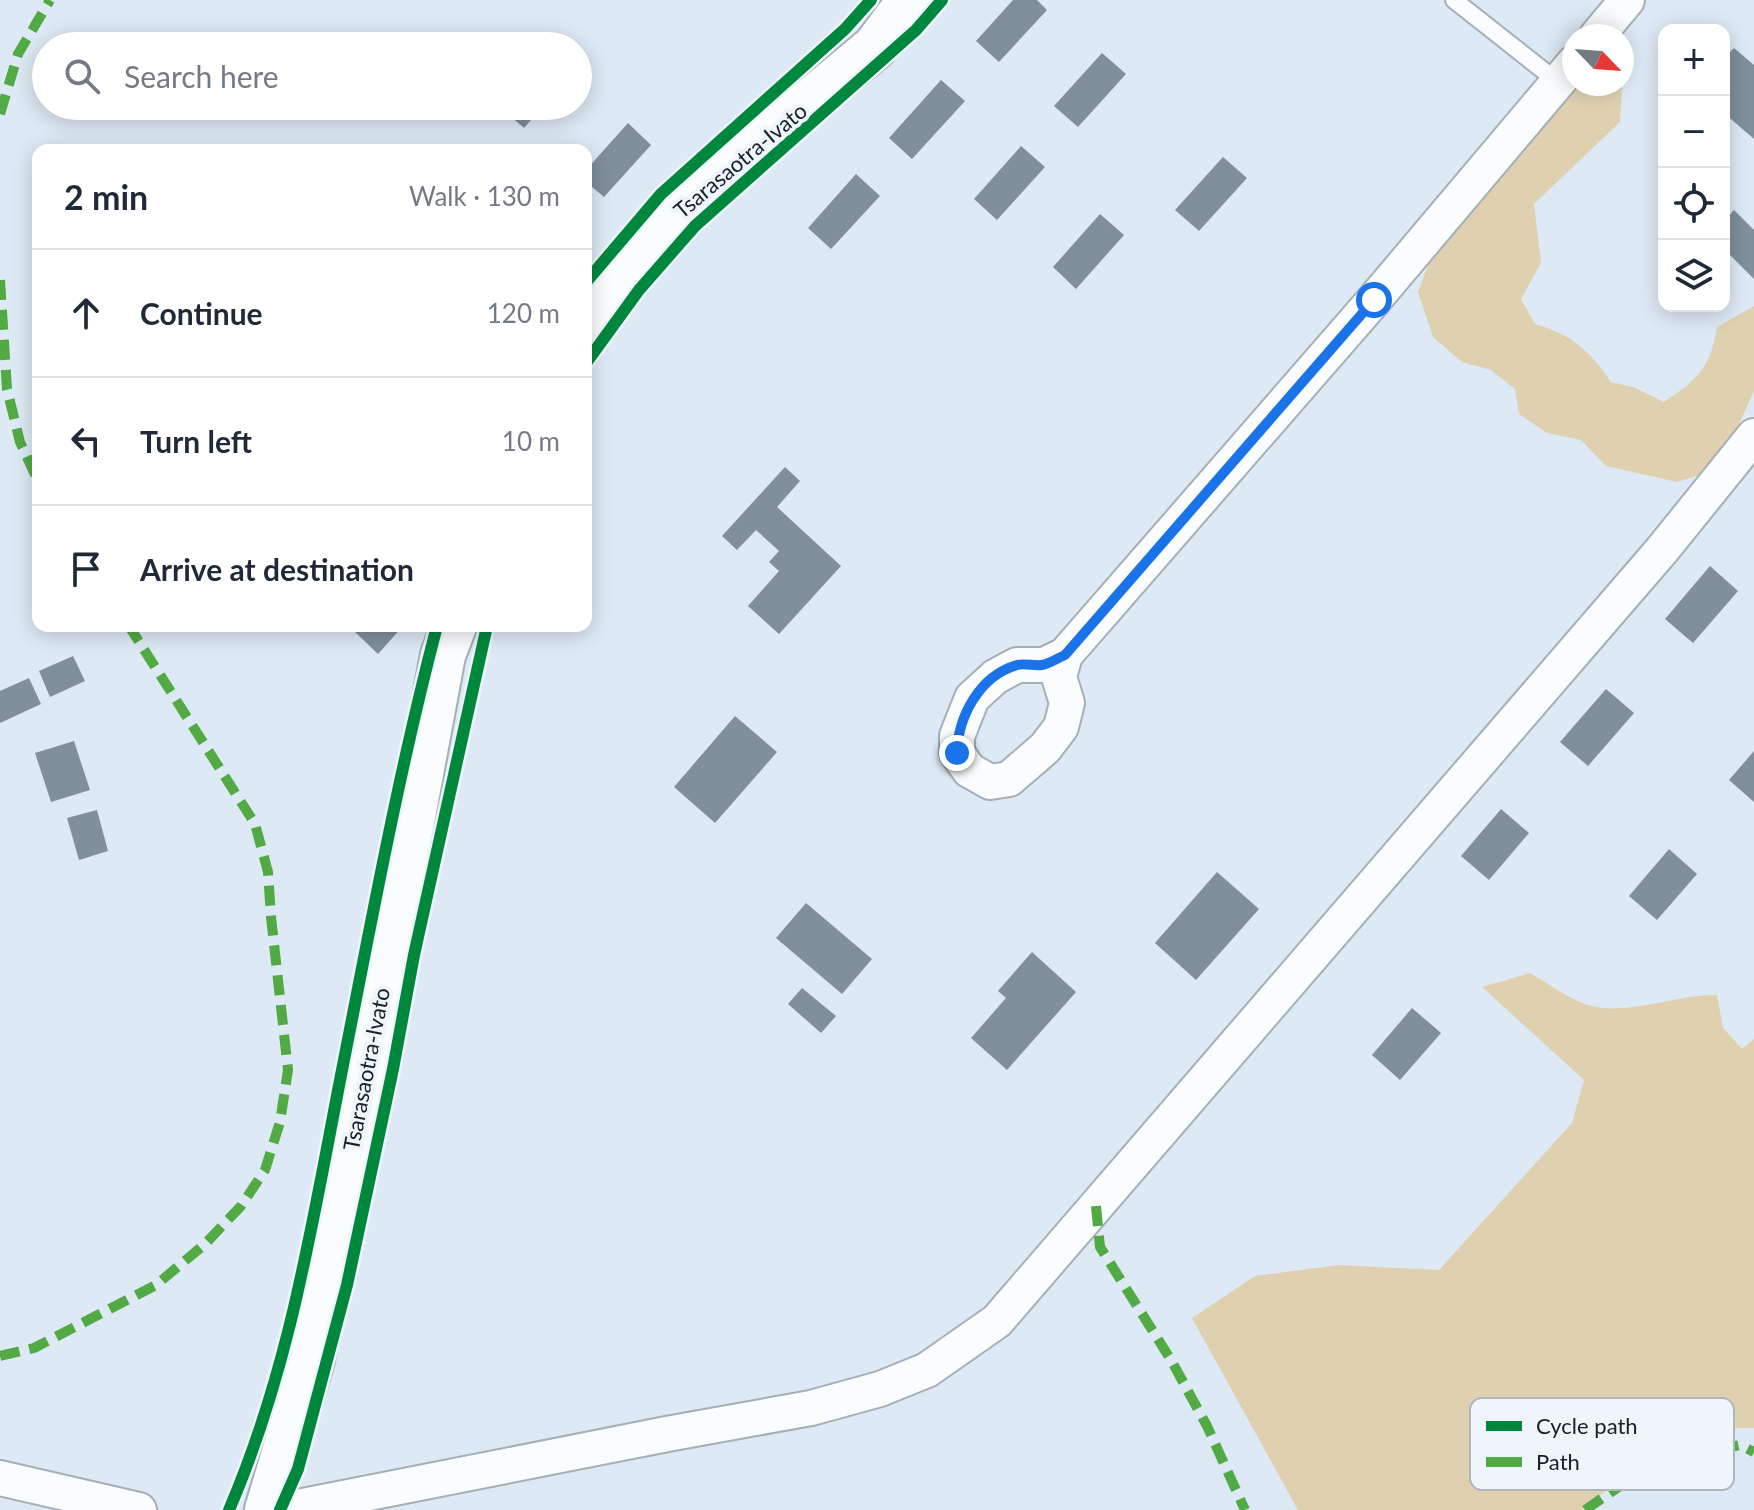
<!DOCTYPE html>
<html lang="en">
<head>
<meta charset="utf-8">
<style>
	body { margin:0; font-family:Lato,sans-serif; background:#f6f6f7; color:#1f2937 }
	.controls { position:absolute; right:24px; top:24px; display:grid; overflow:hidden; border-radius:16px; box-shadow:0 4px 20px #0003 }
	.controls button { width:72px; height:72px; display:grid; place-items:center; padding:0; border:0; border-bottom:2px solid #e0e1e3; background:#fff; color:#1f2937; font:40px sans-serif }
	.compass { position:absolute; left:1562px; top:24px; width:72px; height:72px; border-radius:50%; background:#fff; box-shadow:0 4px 20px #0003; rotate:115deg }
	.stop { position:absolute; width:24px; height:24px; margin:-18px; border:6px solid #1a73e8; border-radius:50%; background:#fff }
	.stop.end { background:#1a73e8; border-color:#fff; box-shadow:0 2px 8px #0008 }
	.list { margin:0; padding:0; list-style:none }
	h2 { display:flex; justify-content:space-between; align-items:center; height:104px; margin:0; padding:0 32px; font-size:34px }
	h2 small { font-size:26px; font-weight:400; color:#747a83 }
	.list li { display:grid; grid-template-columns:52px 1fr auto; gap:24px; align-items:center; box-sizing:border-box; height:128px; padding:0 32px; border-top:2px solid #e0e1e3 }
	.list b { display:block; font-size:30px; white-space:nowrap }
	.list em { font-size:26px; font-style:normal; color:#747a83 }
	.icon { flex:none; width:44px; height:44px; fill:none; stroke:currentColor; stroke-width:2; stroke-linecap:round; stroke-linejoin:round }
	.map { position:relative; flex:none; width:1754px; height:1510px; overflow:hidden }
	.search { position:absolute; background:#fff; box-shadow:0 4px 20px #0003; left:32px; top:32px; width:560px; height:88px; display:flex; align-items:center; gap:20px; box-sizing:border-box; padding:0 28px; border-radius:44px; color:#747a83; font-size:30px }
	.panel { position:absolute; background:#fff; box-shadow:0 4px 20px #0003; left:32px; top:144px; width:560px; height:488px; border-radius:16px }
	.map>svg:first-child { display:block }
	.green { fill:#dfd0b0 }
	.building { fill:#808f9b }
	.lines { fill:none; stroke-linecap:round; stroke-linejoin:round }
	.service-casing { stroke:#a4afb8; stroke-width:20 }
	.minor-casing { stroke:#a4afb8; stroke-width:38 }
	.secondary-casing { stroke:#a4afb8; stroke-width:48 }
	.service { stroke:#fafcfd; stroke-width:16 }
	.minor { stroke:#fafcfd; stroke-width:34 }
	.secondary { stroke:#fafcfd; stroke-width:44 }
	.quiet { stroke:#51aa44; stroke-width:10; stroke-dasharray:20 10; stroke-linecap:butt }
	.cycleway-casing { stroke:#eff5fa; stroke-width:17 }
	.cycleway { stroke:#00873e; stroke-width:12 }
	.route { stroke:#1a73e8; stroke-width:10 }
	.labels { text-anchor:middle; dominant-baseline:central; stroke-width:8; stroke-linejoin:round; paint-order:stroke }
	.street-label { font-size:22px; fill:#152028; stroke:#eff5fa }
	.key { fill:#eff5fa; stroke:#aeb5bb; stroke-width:2 }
	.key-label { font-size:22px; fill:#152028 }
</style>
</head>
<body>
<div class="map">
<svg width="1754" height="1510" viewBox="0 0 1754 1510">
	<rect width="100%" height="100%" fill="#dde9f4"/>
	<!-- green -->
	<path class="green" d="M1581 84 1622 86 1620 122 1534 204 1541 263 1521 299 1535 324C1571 334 1591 352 1611 382L1633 387 1664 402C1698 379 1710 369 1717 327L1754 306V391L1733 437 1699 475 1677 482 1606 466 1581 440 1547 433 1519 414 1515 389 1491 370 1462 362 1433 337 1418 292 1434 249 1553 106Z
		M1530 973C1547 983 1566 997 1585 1004 1627 1018 1674 994 1717 995L1723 1028 1742 1049 1754 1039V1428H1730L1691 1410 1636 1467 1582 1510H1298L1192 1318 1255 1276 1339 1265 1439 1270 1572 1123 1584 1080 1482 987Z"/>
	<!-- building -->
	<path class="building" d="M1013 0H1037L1047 10 999 62 976 41Z
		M1734 48 1754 65V139L1724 113V54L1726 56Z
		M1102 53 1126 74 1078 127 1054 106Z
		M941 80 965 101 912 159 889 138Z
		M499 106H543L524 128Z
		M628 123 651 145 604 197 586 182V170Z
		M1021 146 1045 167 997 220 974 199Z
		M1223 157 1247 178 1199 231 1175 210Z
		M856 174 880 196 831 249 808 228Z
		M1734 210 1754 230V279L1724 249V221Z
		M1100 214 1124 235 1076 289 1053 267Z
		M785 467 800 481 777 507 841 566 779 634 748 606 779 571 769 562 779 551 756 530 737 550 722 536Z
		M1710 566 1738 591 1693 643 1665 619Z
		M360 626H403L378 654 355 632Z
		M73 656 85 681 50 697 39 671Z
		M29 678 41 704 0 723V691Z
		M1606 689 1634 713 1588 766 1560 742Z
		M735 716 777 752 715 823 674 787Z
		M74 741 90 790 51 802 35 753Z
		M1754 751V802L1729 780Z
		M1501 809 1529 833 1489 880 1461 856Z
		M97 810 108 851 79 860 67 818Z
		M1669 849 1697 874 1657 920 1629 896Z
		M1217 872 1259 909 1196 980 1155 943Z
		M806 903 872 959 842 994 776 938Z
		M1032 952 1076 992 1007 1070 971 1038 1006 998 998 991Z
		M802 988 836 1016 821 1033 788 1004Z
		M1412 1008 1441 1033 1400 1080 1372 1055Z"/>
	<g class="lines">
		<!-- service casing -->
		<g class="service-casing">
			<path id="service" d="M1454 0 1558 82"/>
		</g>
		<!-- minor casing -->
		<g class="minor-casing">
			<path id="minor" d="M1597 36 1627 0
				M1065 655 1059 677 1067 703 1061 727 1045 748 1009 779 990 782 969 770 957 753V736L972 698 995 677 1017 665H1044L1065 655 1374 300 1574 63
				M0 1478 139 1510
				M283 1510 667 1434 811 1408 880 1389 927 1370 997 1321 1662 550 1754 436"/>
		</g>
		<!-- secondary casing -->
		<g class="secondary-casing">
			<path id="secondary" d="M586 334 655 230 875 47 910 0
				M267 1510 312 1360 443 655 454 626"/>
		</g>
		<!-- service -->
		<use href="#service" class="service"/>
		<!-- minor -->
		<use href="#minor" class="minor"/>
		<!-- secondary -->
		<use href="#secondary" class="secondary"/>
		<!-- quiet -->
		<path class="quiet" d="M0 114 18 54 50 0
			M0 280 7 389 20 442 38 481
			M1096 1206 1100 1247 1171 1360 1207 1426 1245 1510
			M0 1356 34 1348 156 1285 205 1244 241 1206 265 1170 280 1122 288 1070 271 917 268 872 255 824 129 626
			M1585 1510 1655 1462 1740 1445 1754 1452"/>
		<!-- cycleway casing -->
		<g class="cycleway-casing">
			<path id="cycleway" d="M586 282 661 194 845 29 871 0
				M586 363 639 290 695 226 916 30 942 0
				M229 1510C291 1366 313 1217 343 1065 372 918 399 771 437 626
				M280 1510 298 1469 347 1285 393 1069 414 955 487 626"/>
		</g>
		<!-- cycleway -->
		<use href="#cycleway" class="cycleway"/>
	</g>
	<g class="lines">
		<!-- route -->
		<path class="route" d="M957 753C958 717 979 676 1017 665 1024 663 1034 666 1042 665 1049 664 1058 658 1065 655L1374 300"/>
	</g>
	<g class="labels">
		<!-- street labels -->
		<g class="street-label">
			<text transform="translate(740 160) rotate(-40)">Tsarasaotra-Ivato</text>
			<text transform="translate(366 1069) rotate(-79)">Tsarasaotra-Ivato</text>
		</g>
	</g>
	<!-- legend -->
	<rect x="1470" y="1398" width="264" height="92" rx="12" class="key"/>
	<rect x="1486" y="1421" width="36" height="10" fill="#00873e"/>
	<rect x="1486" y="1457" width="36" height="10" fill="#51aa44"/>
	<g class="key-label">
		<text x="1536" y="1434">Cycle path</text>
		<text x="1536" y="1470">Path</text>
	</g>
</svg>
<div class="controls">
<button>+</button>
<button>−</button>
<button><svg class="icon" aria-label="locate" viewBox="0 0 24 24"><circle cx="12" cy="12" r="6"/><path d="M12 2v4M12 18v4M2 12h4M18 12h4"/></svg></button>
<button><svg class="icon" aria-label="layers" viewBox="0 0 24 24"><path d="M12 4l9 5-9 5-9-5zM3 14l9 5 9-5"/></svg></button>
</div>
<svg class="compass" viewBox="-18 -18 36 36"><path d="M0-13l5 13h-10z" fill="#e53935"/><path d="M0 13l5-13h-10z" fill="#747a83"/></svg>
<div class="stop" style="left:1374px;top:300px"></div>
<div class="stop end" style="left:957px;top:753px"></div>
<div class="search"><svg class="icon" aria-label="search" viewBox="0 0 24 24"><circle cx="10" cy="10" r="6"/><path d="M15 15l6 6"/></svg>Search here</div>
<section class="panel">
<h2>2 min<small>Walk · 130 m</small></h2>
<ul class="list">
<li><svg class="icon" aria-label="ahead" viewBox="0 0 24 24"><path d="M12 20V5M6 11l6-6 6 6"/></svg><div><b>Continue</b></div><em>120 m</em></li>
<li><svg class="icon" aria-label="left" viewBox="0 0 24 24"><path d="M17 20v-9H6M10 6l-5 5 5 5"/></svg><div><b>Turn left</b></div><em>10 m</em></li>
<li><svg class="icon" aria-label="arrive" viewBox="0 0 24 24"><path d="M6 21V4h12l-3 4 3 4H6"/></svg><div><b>Arrive at destination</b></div></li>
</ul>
</section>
</div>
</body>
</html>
